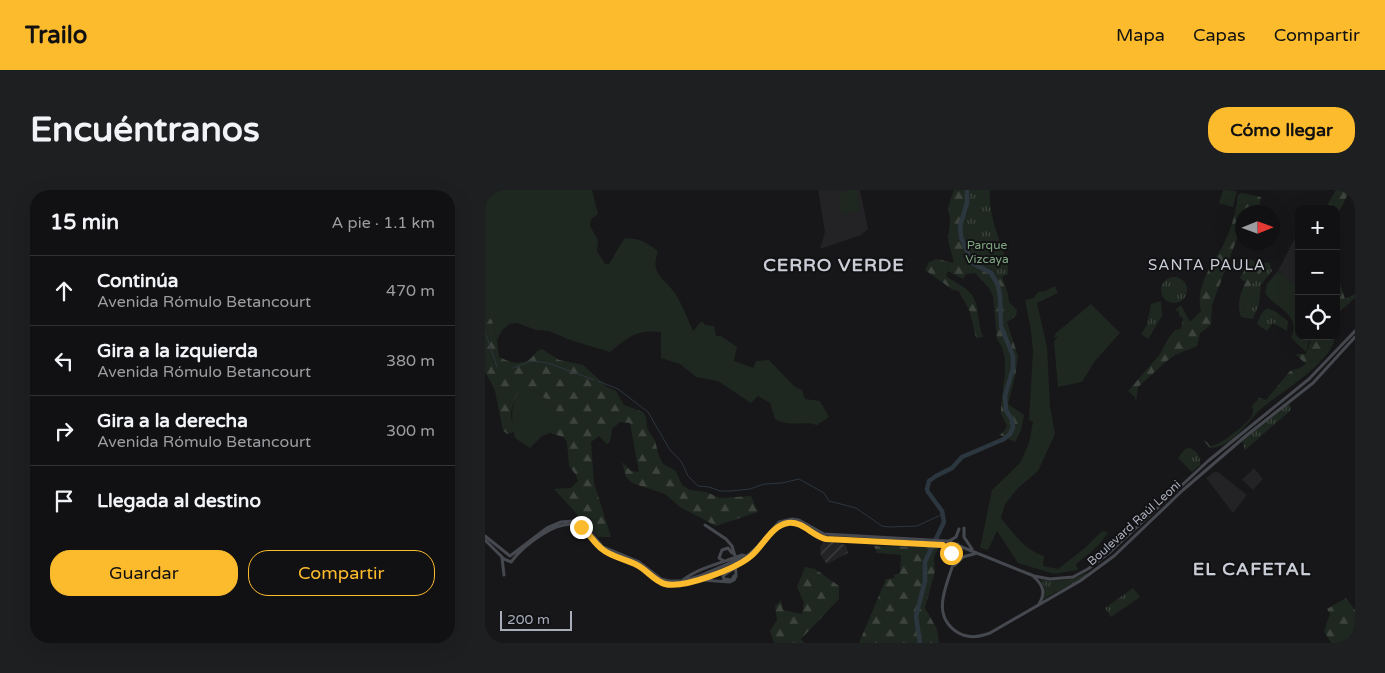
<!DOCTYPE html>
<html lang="es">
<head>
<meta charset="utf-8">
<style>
	body { margin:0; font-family:"Varela Round",sans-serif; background:#1e1f21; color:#f1f3f6 }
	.controls { position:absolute; right:15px; top:15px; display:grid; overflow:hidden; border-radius:10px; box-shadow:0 5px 20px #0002 }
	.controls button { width:45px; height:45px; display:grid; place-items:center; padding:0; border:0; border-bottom:1px solid #303133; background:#111113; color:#f1f3f6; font:25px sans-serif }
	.compass { position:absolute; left:750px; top:15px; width:45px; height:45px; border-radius:50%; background:#111113; box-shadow:0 5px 20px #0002; rotate:89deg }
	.scale { position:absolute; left:15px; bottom:12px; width:72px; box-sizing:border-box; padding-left:5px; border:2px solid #a8adba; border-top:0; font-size:14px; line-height:18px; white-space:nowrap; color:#a8adba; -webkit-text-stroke:4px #121214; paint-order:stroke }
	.stop { position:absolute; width:15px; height:15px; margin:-11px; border:4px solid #fcbb2d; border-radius:50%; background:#fff }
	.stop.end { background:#fcbb2d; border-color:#fff; box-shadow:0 1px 5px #0008 }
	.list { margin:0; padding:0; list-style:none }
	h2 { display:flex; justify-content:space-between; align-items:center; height:65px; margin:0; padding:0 20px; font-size:21px }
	h2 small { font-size:16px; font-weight:400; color:#9c9da0 }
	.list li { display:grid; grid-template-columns:32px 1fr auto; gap:15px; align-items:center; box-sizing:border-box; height:70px; padding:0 20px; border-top:1px solid #303133 }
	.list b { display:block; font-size:19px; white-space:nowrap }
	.list p { margin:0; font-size:16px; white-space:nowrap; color:#9c9da0 }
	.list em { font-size:16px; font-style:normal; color:#9c9da0 }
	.actions { display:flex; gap:10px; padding:15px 20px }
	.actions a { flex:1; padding:11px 0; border:1px solid #fcbb2d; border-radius:20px; text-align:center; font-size:18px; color:#fcbb2d }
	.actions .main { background:#fcbb2d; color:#111 }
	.icon { flex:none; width:28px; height:28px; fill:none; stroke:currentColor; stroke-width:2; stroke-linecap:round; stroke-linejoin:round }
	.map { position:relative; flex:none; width:870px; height:453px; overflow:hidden; border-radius:20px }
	header { display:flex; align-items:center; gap:30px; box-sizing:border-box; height:70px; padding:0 25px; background:#fcbb2d; color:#111 }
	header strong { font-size:24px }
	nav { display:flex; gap:28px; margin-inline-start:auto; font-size:18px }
	.intro { display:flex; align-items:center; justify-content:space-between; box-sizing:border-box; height:120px; padding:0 30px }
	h1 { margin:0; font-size:35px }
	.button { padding:12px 22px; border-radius:20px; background:#fcbb2d; color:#111; font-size:18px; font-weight:700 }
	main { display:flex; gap:30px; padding:0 30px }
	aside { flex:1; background:#111113; border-radius:20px; box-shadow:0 5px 20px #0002 }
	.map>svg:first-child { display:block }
	.built { fill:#232326 }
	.industrial { fill:url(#industrial-furrows) }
	.green { fill:#1f2820 }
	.forest { fill:url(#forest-firs) }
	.park { fill:url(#park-tufts) }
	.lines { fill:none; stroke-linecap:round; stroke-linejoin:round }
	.stream { stroke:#2c363e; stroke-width:1 }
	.river { stroke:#2c363e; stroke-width:4.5 }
	.secondary { stroke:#46484f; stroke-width:3 }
	.route { stroke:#fcbb2d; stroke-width:6 }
	.labels { text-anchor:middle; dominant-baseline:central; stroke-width:4; stroke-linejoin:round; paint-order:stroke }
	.park-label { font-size:12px; fill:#7fa682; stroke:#121214 }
	.street-label { font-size:12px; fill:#a8adba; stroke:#121214 }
	.quarter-label { font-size:15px; letter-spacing:1px; fill:#cacdd6; stroke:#121214 }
	.district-label { font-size:18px; font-weight:bold; letter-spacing:1px; fill:#cacdd6; stroke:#121214 }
</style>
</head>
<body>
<header>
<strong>Trailo</strong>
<nav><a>Mapa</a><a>Capas</a><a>Compartir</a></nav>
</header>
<div class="intro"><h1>Encuéntranos</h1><a class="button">Cómo llegar</a></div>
<main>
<aside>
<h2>15 min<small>A pie · 1.1 km</small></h2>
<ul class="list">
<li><svg class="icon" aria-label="ahead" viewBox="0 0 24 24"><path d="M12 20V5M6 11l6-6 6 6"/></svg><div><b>Continúa</b><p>Avenida Rómulo Betancourt</p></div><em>470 m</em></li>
<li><svg class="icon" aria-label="left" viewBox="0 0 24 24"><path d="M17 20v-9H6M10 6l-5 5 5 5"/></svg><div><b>Gira a la izquierda</b><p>Avenida Rómulo Betancourt</p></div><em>380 m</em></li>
<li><svg class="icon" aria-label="right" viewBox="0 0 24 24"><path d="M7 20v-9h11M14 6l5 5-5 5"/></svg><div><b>Gira a la derecha</b><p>Avenida Rómulo Betancourt</p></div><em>300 m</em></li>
<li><svg class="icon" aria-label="arrive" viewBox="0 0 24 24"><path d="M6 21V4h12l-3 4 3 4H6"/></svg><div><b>Llegada al destino</b></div></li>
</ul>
<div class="actions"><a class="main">Guardar</a><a>Compartir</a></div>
</aside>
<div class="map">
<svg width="870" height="453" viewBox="0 0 870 453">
	<defs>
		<pattern id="industrial-furrows" width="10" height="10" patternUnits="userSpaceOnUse" patternTransform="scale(1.25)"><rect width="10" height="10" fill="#232326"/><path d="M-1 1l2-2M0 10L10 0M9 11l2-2" fill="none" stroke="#404043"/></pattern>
		<pattern id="forest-firs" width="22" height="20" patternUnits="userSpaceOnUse" patternTransform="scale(1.25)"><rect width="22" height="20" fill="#1f2820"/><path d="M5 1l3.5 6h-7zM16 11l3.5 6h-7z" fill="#3d443e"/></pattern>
		<pattern id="park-tufts" width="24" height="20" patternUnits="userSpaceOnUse" patternTransform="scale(1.25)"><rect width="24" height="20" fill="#1f2820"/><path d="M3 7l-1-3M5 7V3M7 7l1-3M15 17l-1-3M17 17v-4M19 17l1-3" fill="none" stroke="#3d443e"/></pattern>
	</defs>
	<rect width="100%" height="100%" fill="#171719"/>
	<!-- built -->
	<path class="built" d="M333 0H375L383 39 376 45 335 59 340 42Z
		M814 40V98L793 81Z
		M769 278 778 289 768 300 757 290Z
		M729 282H733L762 305 748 323 721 288Z"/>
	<!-- industrial -->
	<path class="industrial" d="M339 350 361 355 363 363 342 374 336 366 335 358Z"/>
	<!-- green -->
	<path class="green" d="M0 0H107L113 24 106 29 105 36 113 50 112 61 120 74H124L139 49C154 47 161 53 173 61 165 84 177 86 189 102 197 113 202 128 208 141L217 131 220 135 229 136 231 146H236L252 157 249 171 268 178 271 171 284 170 309 196 317 200 320 209 335 211 344 227 332 235C317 230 306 238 290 229L285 213 273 206 266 213 233 191 211 187 195 174 176 168V142C152 139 143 147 125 162L85 150 64 141 51 140 32 133 25 134 17 140 12 150 7 130 0 125Z
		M360 0H372L375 21 357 24 354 3 360 2Z
		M793 81 814 98V146H825L821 162 806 148C817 124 791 119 780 103L782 94Z
		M570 96 573 103 552 113 562 157 565 216 570 244 553 281 533 298 520 314 516 328C529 343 539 360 559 366L558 376 573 379 601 357 617 341 623 342C616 355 603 365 591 374L593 380 569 384 533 373 512 341 503 360 495 358 507 300 535 273 544 253 548 232 544 230 548 161 546 141 540 110 549 108 553 102 560 101Z
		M606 114 635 143 610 171 597 192 573 197 569 151 574 146 569 148 571 143Z
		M36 197 49 201 64 211 71 221 79 224 82 231 64 239 65 243 57 246 45 258 30 248C26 231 25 212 36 197Z"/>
	<!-- forest -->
	<path class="forest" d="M469 0H483C483 20 479 54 489 72 494 79 509 84 517 87L523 104 524 112 532 120 531 126 522 132 533 166 530 187 523 214 539 225 536 240 530 252 515 245 519 241 522 236 516 224V216L520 184V169L517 157 512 149 508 106 504 98 490 83 481 84 478 89 463 81 461 86C469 92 480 96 487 105 495 116 492 134 498 147L491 148 485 122 474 101 468 100 440 80 444 72 452 69 469 73 463 50 465 31 463 17Z
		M851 0H865L851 28V19H840Z
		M756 3 776 7 773 22H758L757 35 727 115 726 135 715 143 712 156 690 165 683 170 653 197 651 212 650 207 643 201 675 164 683 149 690 140 696 139 698 128 694 126V122L690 120 696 115 705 132 716 121C710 97 726 77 737 57 746 41 751 22 753 5Z
		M851 65 854 78 853 87 860 109 870 104V108L854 122 851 133Z
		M784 72 765 97 756 127C749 108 762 88 773 74Z
		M0 125 7 130 12 150 14 167C24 172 35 176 45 169 50 165 50 161 57 159L74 170 98 175 122 197 131 201 139 215 158 222 161 227 162 238 170 251 174 266 178 274 191 281 197 295 205 300 221 302 235 308 266 306 273 322 231 336 195 317 180 304 147 293 141 287 137 272 146 281 154 282 145 233 135 232 127 239 125 252 122 254 114 246 106 252 109 293 126 347H113L69 299 86 298 93 291 91 285 84 276 82 252 78 247 65 243 64 239 66 232 82 231 79 225 71 221 64 211 49 201 36 198C31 204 26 217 26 225 26 231 29 235 29 242L22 244 18 240 10 201 6 192 0 182Z
		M827 146H850C850 170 795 203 778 217 762 231 749 257 725 258L719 251V249L726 256C734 256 761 235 766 227 768 223 769 220 767 216L774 208 781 210 805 181 815 178 821 174 810 164H821Z
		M389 356 454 357 449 367 450 381 440 418 452 439 454 453H374L401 389 409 388V385L415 383 416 365 392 363Z
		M320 377 330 379 354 396V409L316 449 320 453H289L285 441 292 430 290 416 296 410 298 420 317 424 319 413 312 397Z
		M861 408 870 420V453H846L839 441 845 424 842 419Z"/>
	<!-- park -->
	<path class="park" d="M483 0H505C503 27 516 51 523 77V84L517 87C508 84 498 81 491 75 478 63 483 17 483 0Z
		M738 0 752 1 748 17 734 13Z
		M765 69 773 74 760 92 755 88Z
		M784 72 787 81 776 95 774 114 768 129 756 127 765 97Z
		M676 100a13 13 0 1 1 26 0a13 13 0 1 1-26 0Z
		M676 111 677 126 663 149 656 144 662 135 666 114Z
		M782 118 791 122 803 131 802 141 788 133 782 141 772 134 776 124Z
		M804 212 806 220 760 260 757 250Z
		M705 258C712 261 716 267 715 275L707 282 693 268 700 259Z
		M601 383 602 385 597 389 558 409 559 396 555 389C572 392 586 391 601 383Z
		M648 398 655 407 626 427 620 418Z"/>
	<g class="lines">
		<!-- stream -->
		<path class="stream" d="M0 145 2 147 12 177
			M28 178 46 171 63 173 109 190
			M113 191 133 199 163 222 185 260 196 271 203 286 213 296 224 297 235 301H246L265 299 279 294 297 293 314 289 339 303 344 311 371 318 397 336 404 337 432 336 458 324"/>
		<!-- river -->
		<path class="river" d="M435 453 431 426 440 391V372L459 332 457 321 443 302 442 299 444 291 451 286 467 278 477 267 519 249 525 244 528 237 527 230 521 220 520 206 528 178V166L516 136 515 107 513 95 506 83 487 73 476 47 475 36 482 13V0"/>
		<!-- secondary -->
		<path class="secondary" d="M479 338V347L487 359
			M0 346 25 366
			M282 349C312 315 312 342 341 349L430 353 472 358
			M0 350 19 369 26 372
			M464 351 471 347 474 339
			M473 354C470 384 440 421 472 442 483 449 494 447 505 443L595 391 629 366 698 300 762 245 828 193 870 147
			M459 355 467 365 468 373
			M25 366 62 338 76 332 89 331 99 335 118 357 154 372 176 389 184 391H199L217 385 262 366 273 356 294 332 307 329 314 330 339 344 462 351 549 386 565 389 588 387 603 379 625 362 723 271 824 189 870 141
			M17 368 19 385
			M239 371 234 368 237 360 243 358 247 363
			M26 372C38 356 73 327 94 336 104 341 109 355 118 361 129 368 143 369 153 376 163 381 170 392 182 394 201 398 217 389 233 382 251 375 266 369 278 354
			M470 375 478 367 492 363
			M249 386 247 390 239 389 238 386 251 377
			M549 387C558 395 561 403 554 414
			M198 390C215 377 237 373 257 365L261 366
			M217 390 245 392 249 390 251 386 250 366 247 356 241 349 220 335"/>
	</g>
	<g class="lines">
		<!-- route -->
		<path class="route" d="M96 337C104 343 109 353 117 359 126 367 141 369 152 375 162 380 169 391 180 394 199 399 252 378 266 366 278 356 287 335 303 333 318 331 327 346 341 349L458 355 466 363"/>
	</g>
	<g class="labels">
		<!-- park labels -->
		<g class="park-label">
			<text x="502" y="55">Parque<tspan x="502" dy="14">Vizcaya</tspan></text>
		</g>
		<!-- street labels -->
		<g class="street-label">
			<text transform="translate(649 333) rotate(-42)">Boulevard Raúl Leoni</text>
		</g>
		<!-- quarter labels -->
		<g class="quarter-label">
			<text x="722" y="75">SANTA PAULA</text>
		</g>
		<!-- district labels -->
		<g class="district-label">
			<text x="349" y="75">CERRO VERDE</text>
			<text x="767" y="379">EL CAFETAL</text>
		</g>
	</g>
</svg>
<div class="controls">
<button>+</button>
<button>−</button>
<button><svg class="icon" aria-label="locate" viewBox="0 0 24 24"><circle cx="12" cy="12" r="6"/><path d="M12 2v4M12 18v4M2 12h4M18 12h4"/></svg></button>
</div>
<svg class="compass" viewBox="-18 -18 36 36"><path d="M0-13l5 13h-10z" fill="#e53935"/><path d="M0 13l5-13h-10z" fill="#9c9da0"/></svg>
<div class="scale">200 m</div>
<div class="stop" style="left:466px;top:363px"></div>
<div class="stop end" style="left:96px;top:337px"></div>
</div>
</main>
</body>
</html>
